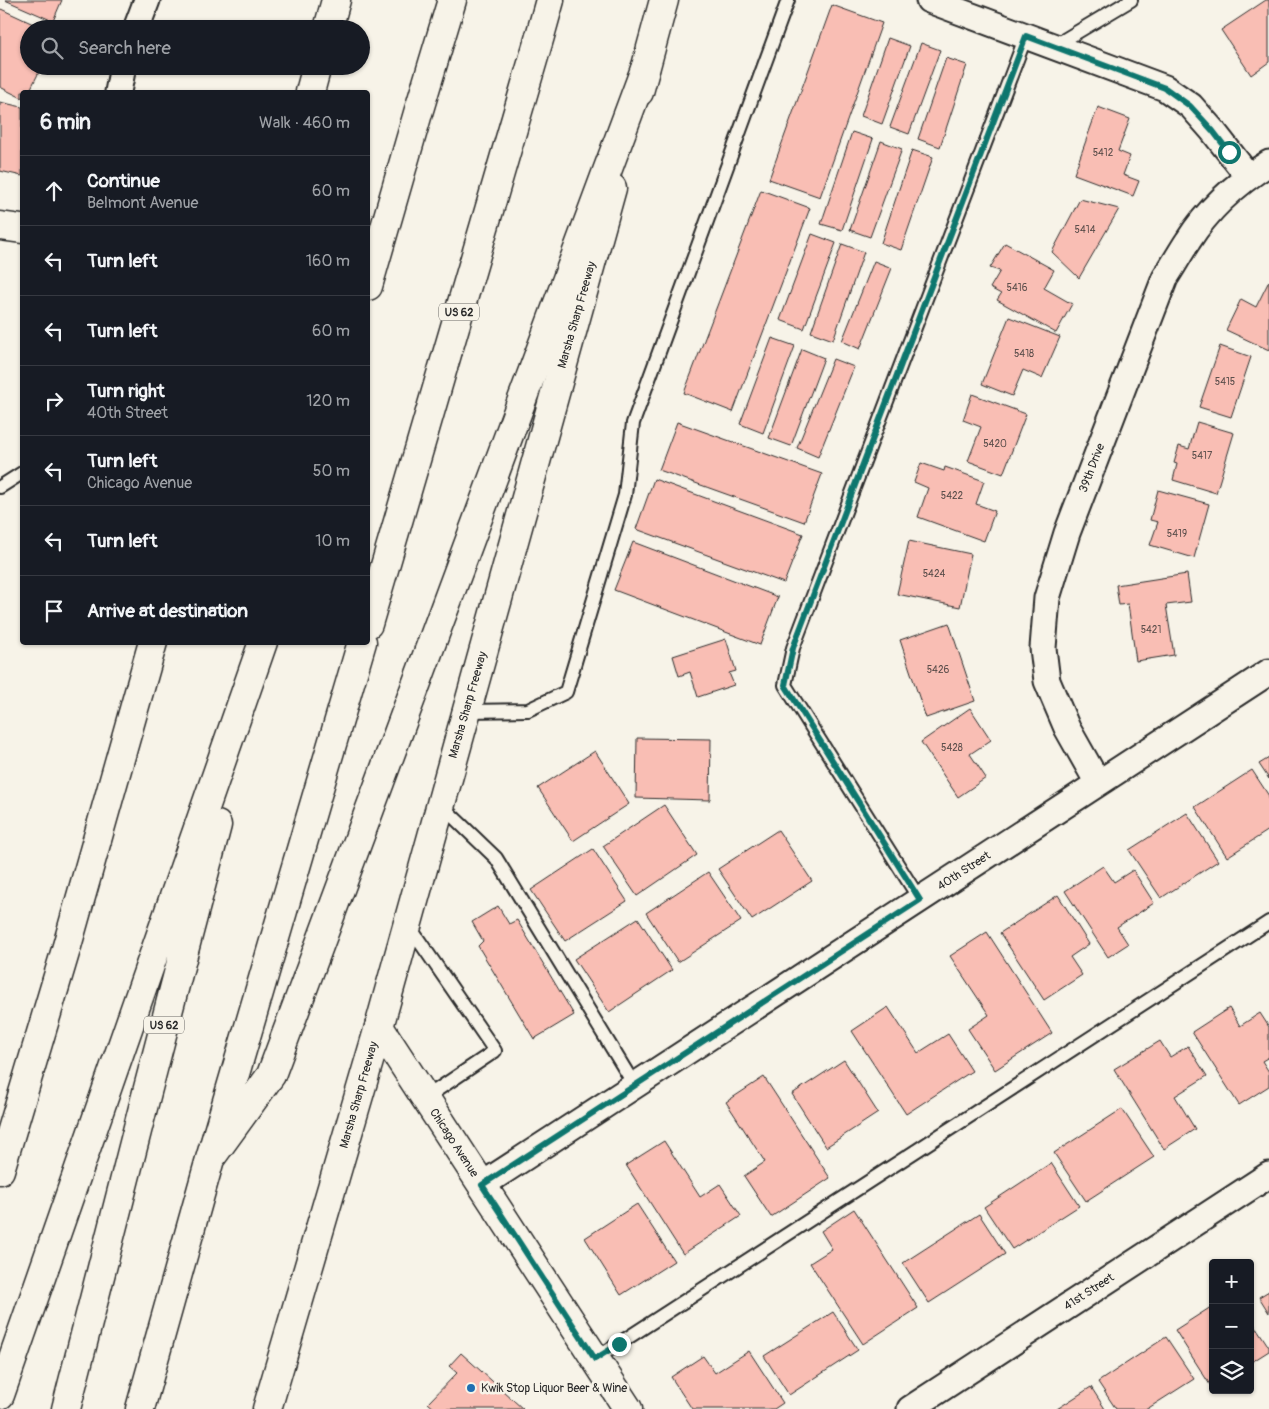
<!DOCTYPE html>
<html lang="en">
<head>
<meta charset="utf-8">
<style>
	body { margin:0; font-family:Pangolin,sans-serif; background:#242831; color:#f1f3f6 }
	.controls { position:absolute; right:15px; bottom:15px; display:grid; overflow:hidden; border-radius:5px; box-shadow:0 1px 4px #0004 }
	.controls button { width:45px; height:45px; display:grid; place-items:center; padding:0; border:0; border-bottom:1px solid #363941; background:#171b24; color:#f1f3f6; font:25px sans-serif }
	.stop { position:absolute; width:15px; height:15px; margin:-11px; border:4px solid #0f766e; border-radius:50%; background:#fff }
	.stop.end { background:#0f766e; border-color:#fff; box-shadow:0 1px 5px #0008 }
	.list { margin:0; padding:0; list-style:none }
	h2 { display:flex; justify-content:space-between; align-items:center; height:65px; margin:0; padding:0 20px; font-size:21px }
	h2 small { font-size:16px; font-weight:400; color:#9ea1a6 }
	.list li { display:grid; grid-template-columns:32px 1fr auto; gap:15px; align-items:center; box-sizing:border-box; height:70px; padding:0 20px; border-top:1px solid #363941 }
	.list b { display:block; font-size:19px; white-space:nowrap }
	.list p { margin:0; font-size:16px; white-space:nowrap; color:#9ea1a6 }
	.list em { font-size:16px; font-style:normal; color:#9ea1a6 }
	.icon { flex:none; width:28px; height:28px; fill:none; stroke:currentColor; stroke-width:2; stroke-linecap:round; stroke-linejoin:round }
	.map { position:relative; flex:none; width:1269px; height:1409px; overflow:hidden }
	.search { position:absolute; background:#171b24; box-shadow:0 1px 4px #0004; left:20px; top:20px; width:350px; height:55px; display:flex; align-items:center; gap:12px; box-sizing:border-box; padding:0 18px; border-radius:28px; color:#9ea1a6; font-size:19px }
	.panel { position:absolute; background:#171b24; box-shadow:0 1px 4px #0004; left:20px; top:90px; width:350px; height:555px; border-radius:5px }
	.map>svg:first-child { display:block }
	.building { fill:#f9beb4; stroke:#2b2b2b }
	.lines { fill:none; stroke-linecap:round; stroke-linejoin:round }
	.service-casing { stroke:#2b2b2b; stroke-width:16 }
	.minor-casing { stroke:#2b2b2b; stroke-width:29 }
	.tertiary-casing { stroke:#2b2b2b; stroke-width:31 }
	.secondary-casing { stroke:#2b2b2b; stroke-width:31 }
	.motorway-casing { stroke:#2b2b2b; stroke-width:31 }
	.service { stroke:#f7f3e8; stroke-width:12 }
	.minor { stroke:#f7f3e8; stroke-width:25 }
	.tertiary { stroke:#f7f3e8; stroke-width:28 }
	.secondary { stroke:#f7f3e8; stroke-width:28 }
	.motorway { stroke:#f7f3e8; stroke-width:28 }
	.route { stroke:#0f766e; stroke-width:6 }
	.poi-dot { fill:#1f6fb2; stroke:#f7f3e8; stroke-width:2 }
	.labels { text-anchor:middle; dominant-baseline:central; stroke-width:5; stroke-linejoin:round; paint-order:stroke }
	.number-label { font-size:10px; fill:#5e504d }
	.shield { fill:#f7f3e8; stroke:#686764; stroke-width:1 }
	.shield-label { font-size:11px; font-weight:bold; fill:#2b2b2b }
	.street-label { font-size:12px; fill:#2b2b2b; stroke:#f7f3e8 }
	.poi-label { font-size:12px; fill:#2b2b2b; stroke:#f7f3e8; text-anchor:start }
</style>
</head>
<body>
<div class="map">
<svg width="1269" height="1409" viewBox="0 0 1269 1409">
	<rect width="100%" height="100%" fill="#f7f3e8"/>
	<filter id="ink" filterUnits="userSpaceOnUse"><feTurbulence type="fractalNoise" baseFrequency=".02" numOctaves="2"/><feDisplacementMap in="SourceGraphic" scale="10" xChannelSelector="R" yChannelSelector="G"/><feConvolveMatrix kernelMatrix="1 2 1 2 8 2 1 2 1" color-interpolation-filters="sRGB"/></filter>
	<g filter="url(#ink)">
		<!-- building -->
		<path class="building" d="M5 0H62L53 21Z
			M1266 0H1269V62L1251 75 1221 30Z
			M832 5 882 23 820 197 769 179Z
			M1 9 44 29H29V66H42L29 92H22V98L0 87V11Z
			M888 38 910 46 882 124 861 116Z
			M921 43 940 50 909 134 890 127Z
			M946 58 967 65 940 147 918 139Z
			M0 102 22 107V176L0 171Z
			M1098 107 1130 119 1118 151 1130 156 1123 175 1139 181 1133 196 1074 174Z
			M852 132 873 139 842 230 821 224Z
			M881 141 902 149 870 237 850 230Z
			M912 150 933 157 901 250 881 243Z
			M761 190 810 208 733 412 684 393Z
			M1080 199 1119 209 1079 278 1052 252Z
			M812 234 836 243 804 329 780 320Z
			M1005 243 1054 270 1044 288 1072 304 1056 333 997 300 1001 294 990 288 1000 271 990 268Z
			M842 244 864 252 833 340 811 332Z
			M874 261 892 268 860 349 842 341Z
			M1269 281V350L1226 330 1241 299 1256 307Z
			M1009 317 1060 337 1042 378 1023 370 1012 396 982 384Z
			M772 338 795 346 763 433 740 424Z
			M1220 346 1251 357 1231 417 1199 407Z
			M802 349 824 358 791 446 769 438Z
			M833 359 854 367 818 457 797 448Z
			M972 394 1026 414 1003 474 968 461 981 427 963 420Z
			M677 422 822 474 804 522 659 470Z
			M1197 422 1234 433 1216 493 1173 480 1177 464 1174 463 1179 446 1189 449Z
			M921 463 944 471 945 467 984 481 976 504 995 511 984 541 918 517 928 488 914 482Z
			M654 479 803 534 784 583 636 529Z
			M1158 490 1209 504 1194 558 1150 545 1158 522 1150 520Z
			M909 541 971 554 960 607 897 594Z
			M633 542 778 597 760 645 614 590Z
			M1187 574 1191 602 1166 605 1174 655 1136 661 1128 604 1119 605 1116 585Z
			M949 623 975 701 926 718 900 640Z
			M726 639 736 671 729 673 734 685 698 697 690 672 679 676 673 656Z
			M970 708 991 740 970 754 986 778 958 797 921 742Z
			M637 738 711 739 710 800 636 798Z
			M595 751 629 804 573 841 538 788Z
			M1269 758V779L1259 764Z
			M1252 770 1269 796V830L1227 857 1195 807Z
			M664 805 697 855 637 896 603 846Z
			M1187 813 1218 861 1161 898 1129 850Z
			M778 830 812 881 752 920 718 869Z
			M593 849 627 901 565 941 531 890Z
			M1103 866 1114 882 1133 870 1154 903 1117 927 1128 944 1108 957 1065 891Z
			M708 872 741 921 678 962 646 913Z
			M1058 895 1089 944 1070 957 1082 975 1044 1000 1000 933Z
			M498 906 509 924 517 920 574 1015 534 1039 478 946 483 941 472 922Z
			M638 918 672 970 609 1012 574 959Z
			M987 932 1052 1033 995 1070 968 1029 989 1015 950 956Z
			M888 1007 918 1053 948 1034 972 1071 906 1114 852 1031Z
			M1229 1008 1240 1026 1260 1013 1269 1027V1057L1262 1061 1269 1072V1086L1239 1105 1192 1032Z
			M1160 1041 1170 1057 1188 1046 1207 1076 1175 1096 1195 1129 1164 1149 1114 1069Z
			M844 1060 878 1113 826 1147 792 1094Z
			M764 1077 830 1178 771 1217 744 1176 765 1162 726 1102Z
			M1122 1109 1154 1157 1086 1201 1054 1153Z
			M664 1141 700 1197 720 1184 741 1216 683 1254 626 1165Z
			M1051 1163 1079 1206 1012 1249 984 1207Z
			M637 1204 674 1261 621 1295 585 1238Z
			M854 1209 918 1308 863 1344 810 1263 832 1249 821 1231Z
			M979 1214 1005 1254 929 1303 903 1263Z
			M1269 1291V1313L1259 1297Z
			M1211 1307 1213 1310 1212 1388 1175 1330Z
			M833 1312 858 1350 789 1395 764 1356Z
			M1250 1318 1269 1347V1351L1250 1363Z
			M1166 1337 1194 1379 1147 1409H1116L1098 1382Z
			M749 1351 783 1403 774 1409H692L671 1377 703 1356 715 1373Z
			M461 1353 523 1409H435L428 1403 457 1373 449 1366Z
			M1091 1387 1105 1409H1057Z"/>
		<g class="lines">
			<!-- service casing -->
			<g class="service-casing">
				<path id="service" d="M1054 46 1131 0
					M0 487 22 473
					M467 711 528 710 566 692 625 495 633 423 788 0
					M441 805 496 858 635 1086
					M920 900 785 685 793 648 1026 36
					M409 926 495 1051 425 1098
					M595 1359 1269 922"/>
			</g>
			<!-- minor casing -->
			<g class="minor-casing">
				<path id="minor" d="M929 0 1165 88 1191 106 1213 131 1248 176
					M136 29 147 0
					M118 92 123 66
					M1098 783 1067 728 1047 681 1043 648 1047 598 1067 533 1165 278C1173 266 1180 253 1188 241 1208 209 1237 183 1269 163
					M482 1185 1269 672
					M910 1409 1269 1175"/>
			</g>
			<!-- tertiary casing -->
			<g class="tertiary-casing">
				<path id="tertiary" d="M0 226 22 229
					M379 1027 628 1409"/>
			</g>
			<!-- secondary casing -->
			<g class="secondary-casing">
				<path id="secondary" d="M328 29 336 0
					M310 92 317 66
					M639 92 664 0
					M0 1170 67 946 153 642
					M267 1409 379 1027 612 188"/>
			</g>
			<!-- motorway casing -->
			<g class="motorway-casing">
				<path id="motorway" d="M368 286 418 113 452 0
					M368 624 540 36 550 0
					M210 1159 271 1075 645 69
					M0 1395 263 642
					M66 1409 147 1092 217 825
					M140 1409 210 1159 362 642"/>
			</g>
			<!-- service -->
			<use href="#service" class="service"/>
			<!-- minor -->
			<use href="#minor" class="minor"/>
			<!-- tertiary -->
			<use href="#tertiary" class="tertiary"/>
			<!-- secondary -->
			<use href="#secondary" class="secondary"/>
			<!-- motorway -->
			<use href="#motorway" class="motorway"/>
		</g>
	</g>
	<g class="lines" filter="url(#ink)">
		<!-- route -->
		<path class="route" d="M619 1344 595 1359 482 1185 920 900 785 685 793 648 1026 36 1165 88 1190 106 1213 131 1229 152"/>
	</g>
	<!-- markers -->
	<circle class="poi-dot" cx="471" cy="1388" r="5"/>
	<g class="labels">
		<!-- number labels -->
		<g class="number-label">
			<text x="1103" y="153">5412</text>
			<text x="1085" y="230">5414</text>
			<text x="1017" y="288">5416</text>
			<text x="1024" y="354">5418</text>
			<text x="1225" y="382">5415</text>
			<text x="995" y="444">5420</text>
			<text x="1202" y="456">5417</text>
			<text x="952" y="496">5422</text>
			<text x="1177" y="534">5419</text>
			<text x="934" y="574">5424</text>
			<text x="1151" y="630">5421</text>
			<text x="938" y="670">5426</text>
			<text x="952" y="748">5428</text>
		</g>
		<!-- shield labels -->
		<g class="shield">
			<rect x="439" y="303.5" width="40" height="17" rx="4"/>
			<rect x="144" y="1016.5" width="40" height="17" rx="4"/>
		</g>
		<g class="shield-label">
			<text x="459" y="312">US 62</text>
			<text x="164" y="1025">US 62</text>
		</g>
		<!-- street labels -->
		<g class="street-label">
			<text transform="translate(577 315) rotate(-74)">Marsha Sharp Freeway</text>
			<text transform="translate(1092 468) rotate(-69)">39th Drive</text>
			<text transform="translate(468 705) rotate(-74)">Marsha Sharp Freeway</text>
			<text transform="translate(964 871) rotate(-33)">40th Street</text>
			<text transform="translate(359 1095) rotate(-74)">Marsha Sharp Freeway</text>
			<text transform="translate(454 1143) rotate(57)">Chicago Avenue</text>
			<text transform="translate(1089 1292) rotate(-33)">41st Street</text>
		</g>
		<!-- poi labels -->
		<g class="poi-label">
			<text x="481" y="1388">Kwik Stop Liquor Beer &amp; Wine</text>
		</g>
	</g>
</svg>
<div class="controls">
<button>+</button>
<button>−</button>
<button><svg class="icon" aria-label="layers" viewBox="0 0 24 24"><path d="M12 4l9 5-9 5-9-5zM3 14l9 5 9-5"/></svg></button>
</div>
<div class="stop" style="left:1229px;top:152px"></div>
<div class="stop end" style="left:619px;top:1344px"></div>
<div class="search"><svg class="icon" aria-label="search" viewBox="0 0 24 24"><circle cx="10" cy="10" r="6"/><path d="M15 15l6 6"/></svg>Search here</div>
<section class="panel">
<h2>6 min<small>Walk · 460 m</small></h2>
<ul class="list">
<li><svg class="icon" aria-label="ahead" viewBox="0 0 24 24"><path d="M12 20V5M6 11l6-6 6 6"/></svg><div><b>Continue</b><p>Belmont Avenue</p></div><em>60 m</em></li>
<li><svg class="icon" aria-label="left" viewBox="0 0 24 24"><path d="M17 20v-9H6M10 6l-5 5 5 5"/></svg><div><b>Turn left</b></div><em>160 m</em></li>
<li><svg class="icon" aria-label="left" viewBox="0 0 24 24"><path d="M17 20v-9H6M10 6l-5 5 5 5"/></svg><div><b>Turn left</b></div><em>60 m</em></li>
<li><svg class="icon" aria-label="right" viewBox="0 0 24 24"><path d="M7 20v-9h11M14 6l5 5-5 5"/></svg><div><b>Turn right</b><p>40th Street</p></div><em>120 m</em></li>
<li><svg class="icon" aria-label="left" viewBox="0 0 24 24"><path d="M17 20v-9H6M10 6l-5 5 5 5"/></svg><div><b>Turn left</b><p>Chicago Avenue</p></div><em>50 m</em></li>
<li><svg class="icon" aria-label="left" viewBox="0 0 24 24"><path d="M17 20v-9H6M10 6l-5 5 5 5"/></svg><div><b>Turn left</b></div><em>10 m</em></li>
<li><svg class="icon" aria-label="arrive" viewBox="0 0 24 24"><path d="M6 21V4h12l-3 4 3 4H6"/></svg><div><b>Arrive at destination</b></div></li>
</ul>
</section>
</div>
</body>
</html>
